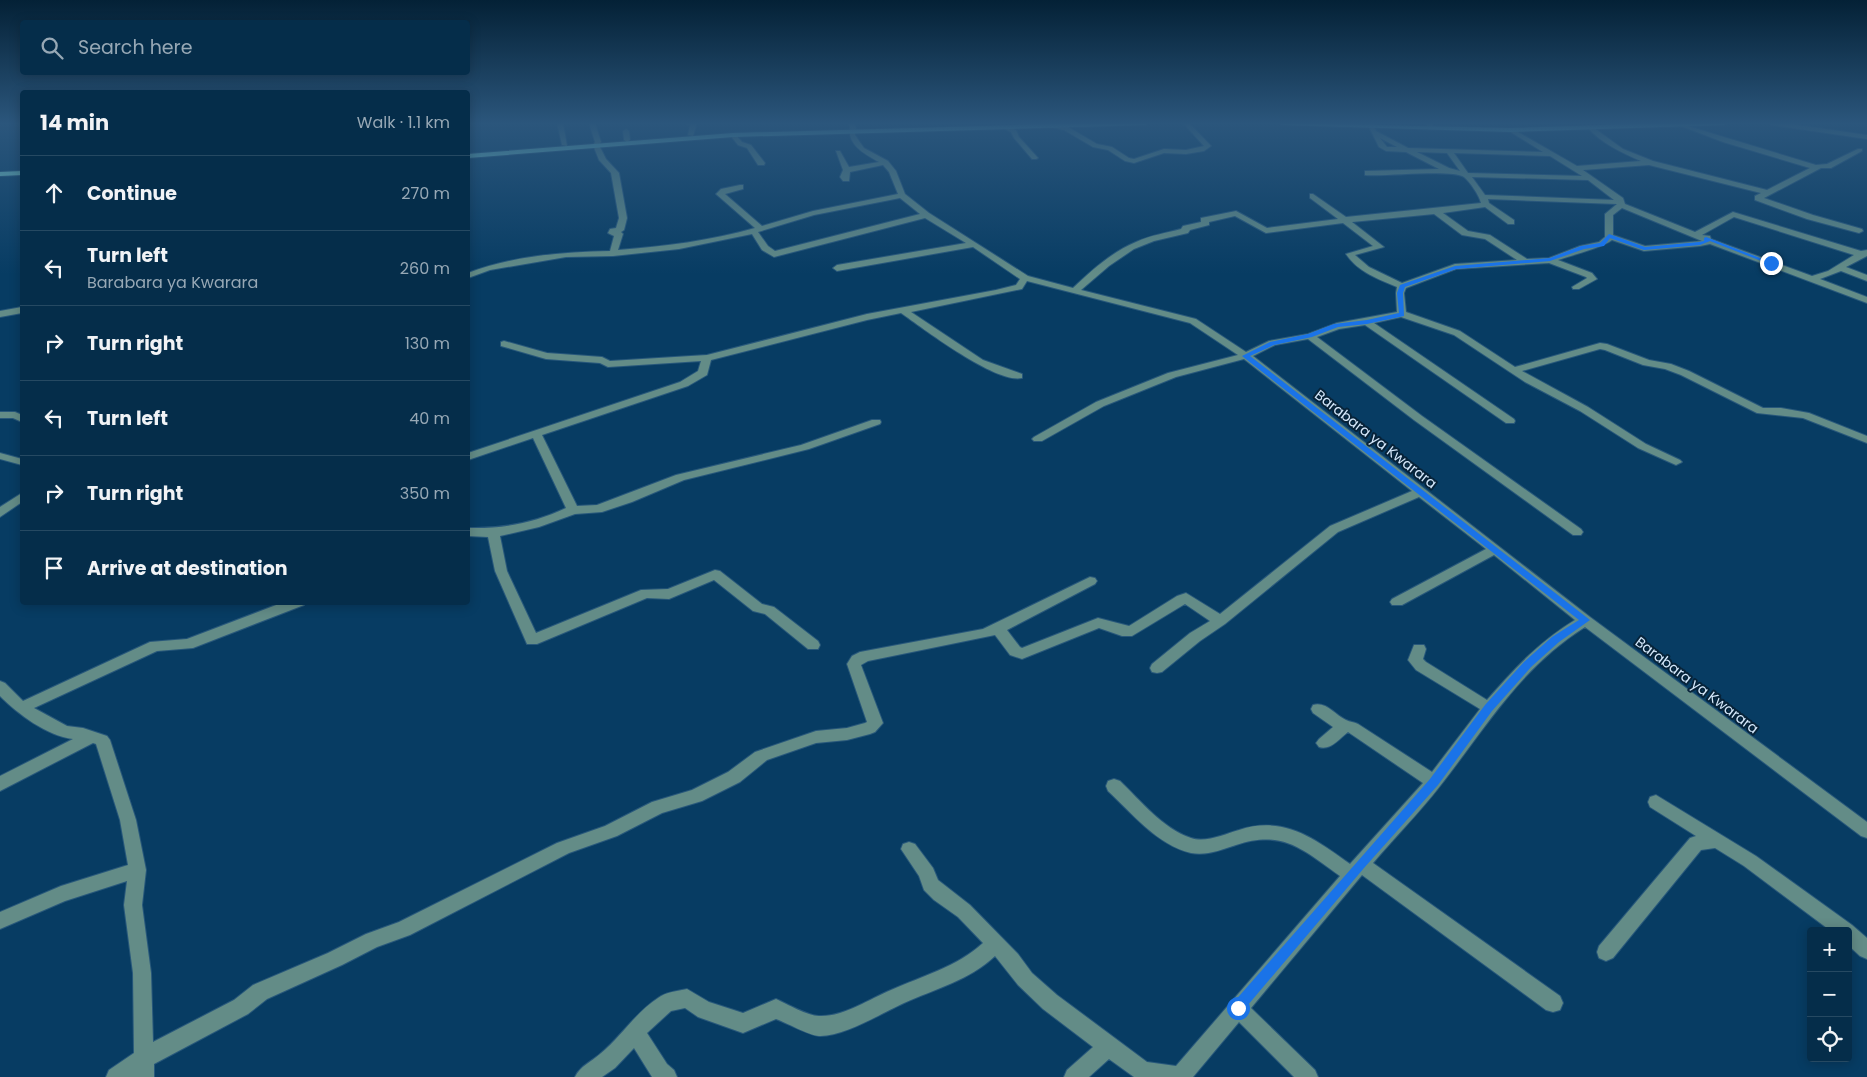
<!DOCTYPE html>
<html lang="en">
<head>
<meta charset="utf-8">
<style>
	body { margin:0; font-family:Poppins,sans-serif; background:#133954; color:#f1f3f6 }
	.controls { position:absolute; right:15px; bottom:15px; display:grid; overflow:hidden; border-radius:5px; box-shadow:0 2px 12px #0003 }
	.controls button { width:45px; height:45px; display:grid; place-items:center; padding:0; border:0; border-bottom:1px solid #264962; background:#052d4a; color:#f1f3f6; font:25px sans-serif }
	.stop { position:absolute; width:15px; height:15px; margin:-11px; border:4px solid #1a73e8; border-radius:50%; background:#fff }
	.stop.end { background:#1a73e8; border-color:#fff; box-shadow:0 1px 5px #0008 }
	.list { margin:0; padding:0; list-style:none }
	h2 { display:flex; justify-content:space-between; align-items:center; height:65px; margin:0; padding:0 20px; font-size:21px }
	h2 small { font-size:16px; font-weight:400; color:#97a8b5 }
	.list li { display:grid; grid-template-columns:32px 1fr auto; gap:15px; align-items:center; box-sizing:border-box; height:75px; padding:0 20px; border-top:1px solid #264962 }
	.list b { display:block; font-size:19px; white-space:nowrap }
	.list p { margin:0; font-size:16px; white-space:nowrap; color:#97a8b5 }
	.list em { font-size:16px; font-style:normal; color:#97a8b5 }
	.icon { flex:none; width:28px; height:28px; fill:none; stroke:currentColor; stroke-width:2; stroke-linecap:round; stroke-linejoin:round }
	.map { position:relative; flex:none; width:1867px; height:1077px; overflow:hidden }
	.search { position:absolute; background:#052d4a; box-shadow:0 2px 12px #0003; left:20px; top:20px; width:450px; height:55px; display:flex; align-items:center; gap:12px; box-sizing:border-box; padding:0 18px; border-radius:5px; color:#97a8b5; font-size:19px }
	.panel { position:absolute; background:#052d4a; box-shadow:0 2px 12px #0003; left:20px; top:90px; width:450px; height:515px; border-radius:5px }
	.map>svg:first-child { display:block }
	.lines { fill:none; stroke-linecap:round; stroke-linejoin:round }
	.minor-casing { stroke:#28587b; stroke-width:2 }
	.major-casing { stroke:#28587b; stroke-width:2 }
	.minor { fill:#638c87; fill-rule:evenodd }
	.major { fill:#84ded4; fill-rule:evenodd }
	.route { fill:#1a73e8 }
	.labels { text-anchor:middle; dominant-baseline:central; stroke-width:4; stroke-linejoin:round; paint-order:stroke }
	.street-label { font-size:14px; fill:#d6e9fc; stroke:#072339 }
</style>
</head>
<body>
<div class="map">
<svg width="1867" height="1077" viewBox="0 0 1867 1077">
	<rect width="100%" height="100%" fill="#073c63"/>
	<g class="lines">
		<!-- minor casing -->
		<g class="minor-casing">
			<path id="minor" d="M557 123H563L567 146 562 145Z
				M589 123H595L601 142 599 145 606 159 619 173 627 218 624 230 621 232 623 234 618 250C665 246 710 241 755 228L716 194 721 189 740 185H743V189L725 194 762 226 813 211 898 194 889 172 883 165 850 172 849 181H843L840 177 843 170 836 151H840L849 167 879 162C865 154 847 145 850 127L847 123H853L856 127 855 135 859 141 864 148 888 161 896 171 905 194 929 213 1028 276 1073 288C1092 270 1112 252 1136 242 1151 235 1166 233 1181 229L1183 226 1201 222V218L1236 211 1267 228 1338 219 1310 198V194H1313L1346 217 1481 203C1479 195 1470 182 1464 177 1452 169 1384 177 1365 175V171L1439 169 1406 152 1386 151 1379 147 1367 123H1373L1376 131 1408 148 1543 152 1509 131V129L1511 128 1577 166 1641 161C1622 153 1601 143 1587 127L1590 125 1623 149 1653 161 1767 190 1810 168 1723 142 1681 126V124L1816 165 1827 164 1858 149H1862V151L1831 168H1821L1764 198 1813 215 1862 229 1863 231 1859 233 1807 219 1755 200V196L1761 193 1649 165 1583 170 1623 198 1625 204 1695 232 1733 212 1861 251 1867 250V256L1846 267 1867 275V281L1841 271 1820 279 1867 297V303L1710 244 1700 246 1644 251 1612 240C1602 248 1572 255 1558 260L1592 273 1597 279 1579 289H1573L1572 287 1587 278 1586 277 1549 263 1456 269 1406 288 1404 293 1406 312 1460 331 1515 367 1600 343 1607 344 1649 360 1671 364 1689 371 1763 408H1781L1809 413 1867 436V443L1803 418 1757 413 1681 375 1665 369 1643 365 1605 350 1600 349 1522 371 1588 407 1646 444 1680 460 1682 462 1676 465 1638 448 1580 411 1525 382 1454 335 1401 317 1374 323 1514 419 1515 421 1514 423H1506L1365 325 1339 329 1317 337 1422 416 1581 529 1583 532 1581 535H1573L1414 420 1308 339 1275 345 1253 356 1590 617 1867 822V838L1861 836 1585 627C1520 668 1487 726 1440 786 1420 812 1395 837 1373 863L1560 996 1563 1003 1560 1010 1553 1012 1546 1010 1362 875 1251 1008 1315 1070 1318 1077H1294L1239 1022 1193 1077H1134L1109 1059 1089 1077H1064L1067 1070 1093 1047 1043 1009 1018 985 995 956C970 980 935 989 904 1003 882 1013 843 1037 819 1036 808 1035 787 1023 776 1019L743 1033 698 1017 685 1008 671 1011 647 1033 667 1064 674 1070 677 1077H652L634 1048 615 1068 602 1077H575C580 1066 591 1062 600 1054 621 1037 635 1013 658 998 666 992 677 991 687 989L709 1002 743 1013 776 999C787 1004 808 1016 819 1016 844 1017 869 999 891 990 922 976 957 967 983 943L958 917 934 900 924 890 919 876 901 849 903 844 909 842 915 844 933 868 938 880 970 905 1018 954 1032 973 1057 995 1147 1062 1176 1066 1340 876C1303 850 1283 829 1236 845 1221 850 1206 856 1191 853 1157 845 1132 813 1108 791L1106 786 1108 781 1114 779 1120 781C1140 800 1163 829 1191 838 1206 843 1225 834 1239 830 1284 815 1315 839 1350 864L1423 783 1348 732C1339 739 1330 751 1319 747L1316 743 1319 739 1333 727 1313 713 1311 709 1313 705C1326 701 1335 715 1346 720 1350 722 1354 722 1358 724L1432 772 1480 709 1416 670 1408 660 1414 645H1424L1426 649 1423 659 1426 662 1487 700C1515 668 1539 642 1575 620L1494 555 1402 605H1392L1390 602 1392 599 1486 549 1419 497 1338 532 1225 624 1200 641 1162 672 1157 673 1152 672 1150 668 1152 664 1190 633 1210 621 1185 604 1132 636H1122L1099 628 1022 659 1010 655 995 635 868 661 861 665 883 723 875 732 870 734 847 740 816 743 767 760 740 782 702 801 662 813 617 836 569 853 410 935 377 947 342 965 267 999 248 1014 154 1064V1077H106L109 1070 134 1053 133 973 124 905 127 881 65 901 0 929V912L61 886 128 865 120 820 96 744 93 743 0 791V776L73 739C47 736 18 714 0 696V681L5 683 23 701 150 642 187 639 284 602H305L304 605 193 648 157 651 34 708 67 726 83 728 107 736 110 740 136 820 146 870 142 905 151 973 153 1042 234 1000 253 985 328 953 366 934 399 922 557 843 605 826 652 802 692 790 728 772 755 752 816 731 847 728 865 723 867 722 847 664 852 656 860 652 983 629 1090 577 1095 578 1097 581 1095 584 1007 630 1020 647 1022 648 1098 618 1129 626 1177 596 1186 593 1220 614 1330 526 1412 491 1244 359 1176 377 1104 406 1042 441H1034L1032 439 1034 437 1096 402 1168 373 1238 355 1190 323 1027 281 1022 289 911 312 983 360 1022 374V378C996 384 924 329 901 313L867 320 711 360 707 375 688 386 542 435 577 506 597 505 676 475 801 445 872 420H880L881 422 880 424 809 449 684 480 632 502 602 512 575 514 539 527 500 536 507 571 536 633 641 590 668 589 715 570 720 571 762 604 774 607 818 641 820 645 818 649H808L765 614 753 611 714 580 669 599 647 598 537 644H527L495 571 488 537 468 536V528C503 529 534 523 566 508L533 438 468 460V453L680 382 698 371 701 361 608 367 600 363 546 359 501 346V342L504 341 547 353 602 357 610 361 707 355 867 314 996 290 1016 285 1020 279 973 247 837 271 833 268 837 265 966 243 925 218 774 257 762 250 752 234 679 249 613 256 566 257 490 270 468 278V273C512 256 562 252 610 251L614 236 608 233 610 229 616 228 619 218 611 173 599 160 593 145 595 142ZM1380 138 1397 147H1387ZM1417 152 1447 153 1460 171 1449 168ZM1454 153 1550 156 1582 176 1468 173ZM1472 177 1588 180 1614 200 1485 195ZM900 198 920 214 775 251 768 246 758 232 814 215ZM1488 199 1617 204 1605 214V237L1599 242 1580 246 1549 258 1527 259 1490 235 1468 231 1443 213 1485 207 1508 224H1514V220L1489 203ZM1622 208 1702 241 1645 246 1613 235V215ZM1434 214 1462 235 1485 239 1517 260 1455 264 1402 283 1369 267 1355 255 1384 247 1352 222ZM1235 216 1266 233 1343 223 1373 246 1346 254C1358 272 1378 279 1397 287L1396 293 1397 312 1337 323 1308 334 1269 341 1246 352 1196 319 1081 290 1109 266 1134 249 1154 241 1188 233 1190 230 1209 225V222ZM1734 217 1854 255 1828 271 1812 276 1711 239 1710 236 1702 235Z
				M684 123H697L693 136 688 135 690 125Z
				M1049 123 1068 127 1097 144 1112 147 1129 158 1134 159 1164 149 1186 150 1204 146 1183 123H1189L1211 146 1204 151 1186 154 1164 153 1134 163 1125 161 1108 150 1093 147 1064 130 1047 126 1046 125Z
				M1425 123H1431L1433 126 1428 127Z
				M1769 123H1784L1867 135V139L1772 125Z
				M1001 125 1016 130 1019 137 1038 158 1036 159H1032L1014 138 1011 132 1001 127Z
				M626 129 629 131 630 140 627 142 624 140 623 131Z
				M731 134H735L742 142 751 145 765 163 764 165H758L747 148 738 145 730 135Z
				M22 307V313L0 317V311Z
				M0 412H15L22 415V422L13 418H0Z
				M0 453 22 459V465L0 459Z
				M22 493V502L0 517V507Z
				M1656 795 1756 856 1852 925 1867 938V959L1860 956 1848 945V931H1831L1744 866 1715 848 1701 850 1613 958 1606 961 1599 958 1597 952 1599 946 1690 838 1696 836 1650 807 1648 802 1650 797Z"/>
		</g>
		<!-- major casing -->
		<g class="major-casing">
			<path id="major" d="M1085 123H1148L1145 125 733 137 468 158V154L733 133Z
				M1280 123 1511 128 1671 123H1727L1724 125 1511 132 1283 125Z
				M22 171V175L0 176V172Z"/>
		</g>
		<!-- minor -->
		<use href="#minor" class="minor"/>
		<!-- major -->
		<use href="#major" class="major"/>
	</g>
	<!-- sky -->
	<linearGradient id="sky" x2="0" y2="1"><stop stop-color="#042136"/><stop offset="0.45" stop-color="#2b567c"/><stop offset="1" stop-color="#2b567c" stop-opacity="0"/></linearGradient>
	<rect width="1867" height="274" fill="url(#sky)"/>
	<!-- route -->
	<path class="route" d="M1609 234 1645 247 1699 242 1704 241V238L1706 237 1773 263 1769 264 1710 241 1700 245 1644 250 1610 238 1604 246 1584 249 1550 261 1456 269 1405 287 1403 293 1404 316 1367 324 1338 327 1312 337 1274 345 1250 356 1590 620 1559 642 1531 667 1492 711 1438 785 1364 868 1242 1012 1238 1014 1233 1012 1232 1008 1233 1003 1430 779 1485 705 1524 662 1552 637 1579 620 1242 356 1270 342 1308 334 1334 324 1367 320 1399 313 1397 293 1400 285 1455 266 1550 258 1581 246 1600 243Z"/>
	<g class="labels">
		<!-- street labels -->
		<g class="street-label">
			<text transform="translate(1376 439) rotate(38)">Barabara ya Kwarara</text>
			<text transform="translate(1697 685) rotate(37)">Barabara ya Kwarara</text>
		</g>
	</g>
</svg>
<div class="controls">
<button>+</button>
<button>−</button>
<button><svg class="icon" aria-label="locate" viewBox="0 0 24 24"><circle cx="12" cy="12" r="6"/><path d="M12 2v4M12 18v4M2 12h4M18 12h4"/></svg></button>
</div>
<div class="stop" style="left:1238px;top:1008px"></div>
<div class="stop end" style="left:1771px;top:263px"></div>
<div class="search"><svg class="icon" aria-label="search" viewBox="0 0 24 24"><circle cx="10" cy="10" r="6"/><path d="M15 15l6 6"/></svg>Search here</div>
<section class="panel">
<h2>14 min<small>Walk · 1.1 km</small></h2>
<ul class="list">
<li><svg class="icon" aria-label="ahead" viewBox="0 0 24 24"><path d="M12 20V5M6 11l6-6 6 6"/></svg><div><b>Continue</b></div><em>270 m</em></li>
<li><svg class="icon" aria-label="left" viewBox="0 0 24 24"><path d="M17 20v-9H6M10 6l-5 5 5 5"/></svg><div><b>Turn left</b><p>Barabara ya Kwarara</p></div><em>260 m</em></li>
<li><svg class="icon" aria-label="right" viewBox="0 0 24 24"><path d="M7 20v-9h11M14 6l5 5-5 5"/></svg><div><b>Turn right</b></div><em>130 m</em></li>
<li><svg class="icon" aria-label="left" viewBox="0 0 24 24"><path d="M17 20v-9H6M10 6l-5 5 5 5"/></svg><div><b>Turn left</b></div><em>40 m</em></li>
<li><svg class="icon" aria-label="right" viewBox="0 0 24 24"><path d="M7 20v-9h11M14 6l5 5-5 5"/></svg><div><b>Turn right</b></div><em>350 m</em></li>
<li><svg class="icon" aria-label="arrive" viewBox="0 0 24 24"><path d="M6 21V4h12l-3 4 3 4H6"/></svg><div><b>Arrive at destination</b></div></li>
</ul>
</section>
</div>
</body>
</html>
